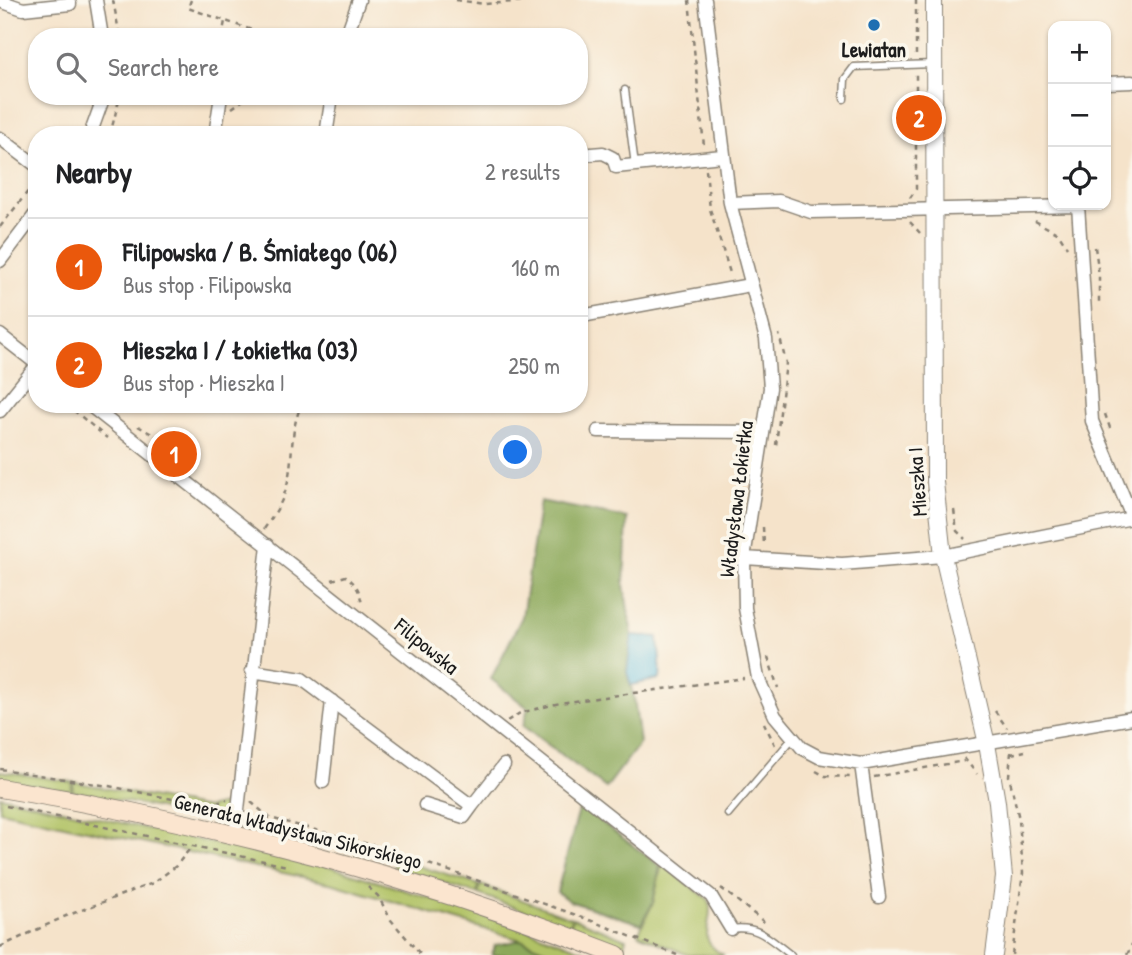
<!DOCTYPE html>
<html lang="en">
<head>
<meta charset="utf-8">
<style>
	body { margin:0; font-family:"Patrick Hand",sans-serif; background:#f6f6f6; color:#202124 }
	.controls { position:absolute; right:21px; top:21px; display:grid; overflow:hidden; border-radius:14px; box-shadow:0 2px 5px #0004 }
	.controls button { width:63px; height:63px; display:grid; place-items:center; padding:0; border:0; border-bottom:2px solid #e0e0e0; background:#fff; color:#202124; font:35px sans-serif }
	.you { position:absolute; left:516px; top:453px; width:24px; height:24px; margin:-18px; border:5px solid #fff; border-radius:50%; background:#1a73e8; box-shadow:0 0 0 10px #1a73e833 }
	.badge { display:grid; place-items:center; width:46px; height:46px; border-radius:50%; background:#ea580c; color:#fff; font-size:23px; font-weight:700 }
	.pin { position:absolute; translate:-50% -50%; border:4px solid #fff; box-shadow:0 2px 7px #0006 }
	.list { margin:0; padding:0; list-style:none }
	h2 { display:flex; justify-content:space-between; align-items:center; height:91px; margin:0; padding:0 28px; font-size:30px }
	h2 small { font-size:23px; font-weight:400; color:#757577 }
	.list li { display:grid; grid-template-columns:46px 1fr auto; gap:21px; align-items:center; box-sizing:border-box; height:98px; padding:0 28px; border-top:2px solid #e0e0e0 }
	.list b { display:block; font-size:26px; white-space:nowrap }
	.list p { margin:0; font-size:23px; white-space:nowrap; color:#757577 }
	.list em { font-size:23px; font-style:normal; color:#757577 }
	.icon { flex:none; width:38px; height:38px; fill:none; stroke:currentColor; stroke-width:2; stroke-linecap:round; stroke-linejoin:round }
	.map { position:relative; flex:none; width:1132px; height:955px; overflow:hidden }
	.search { position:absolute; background:#fff; box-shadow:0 2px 5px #0004; left:28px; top:28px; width:560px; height:77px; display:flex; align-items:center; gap:18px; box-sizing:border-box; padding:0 24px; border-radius:28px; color:#757577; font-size:26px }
	.panel { position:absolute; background:#fff; box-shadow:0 2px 5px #0004; left:28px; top:126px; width:560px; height:287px; border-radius:28px }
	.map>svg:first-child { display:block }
	.green { fill:#b1c265; stroke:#666f40; stroke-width:2 }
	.forest { fill:#8ca85a; stroke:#54623b; stroke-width:2 }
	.water { fill:#5fbadd; stroke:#3e6b7c; stroke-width:2 }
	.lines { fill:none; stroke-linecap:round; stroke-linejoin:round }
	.service-casing { stroke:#888073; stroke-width:9 }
	.minor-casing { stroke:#888073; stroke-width:15 }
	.tertiary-casing { stroke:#888073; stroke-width:18 }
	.secondary-casing { stroke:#888073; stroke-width:20 }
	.path { stroke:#888073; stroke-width:2.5; stroke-dasharray:5 5; stroke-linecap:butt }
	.service { stroke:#fff; stroke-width:6 }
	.minor { stroke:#fff; stroke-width:12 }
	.tertiary { stroke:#fff; stroke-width:16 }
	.secondary { stroke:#fbe5cf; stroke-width:18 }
	.poi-dot { fill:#1f6fb2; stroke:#fbf7ec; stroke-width:2.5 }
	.labels { text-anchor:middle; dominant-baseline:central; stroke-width:7; stroke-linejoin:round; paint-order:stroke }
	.poi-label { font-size:21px; font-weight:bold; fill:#1c1c1c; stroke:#fbf7ec }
	.street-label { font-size:21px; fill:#1c1c1c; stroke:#fbf7ec }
</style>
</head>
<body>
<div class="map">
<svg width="1132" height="955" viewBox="0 0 1132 955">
	<rect width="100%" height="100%" fill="#fbf7ec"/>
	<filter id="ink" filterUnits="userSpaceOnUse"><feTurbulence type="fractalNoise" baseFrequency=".0143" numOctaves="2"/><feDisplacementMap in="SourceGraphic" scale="14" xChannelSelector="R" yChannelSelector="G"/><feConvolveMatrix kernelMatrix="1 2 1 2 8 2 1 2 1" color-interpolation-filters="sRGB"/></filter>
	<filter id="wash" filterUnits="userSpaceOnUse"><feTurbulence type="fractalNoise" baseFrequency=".00686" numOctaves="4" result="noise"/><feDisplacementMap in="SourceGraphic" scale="28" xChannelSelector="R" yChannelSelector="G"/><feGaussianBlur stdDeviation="1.57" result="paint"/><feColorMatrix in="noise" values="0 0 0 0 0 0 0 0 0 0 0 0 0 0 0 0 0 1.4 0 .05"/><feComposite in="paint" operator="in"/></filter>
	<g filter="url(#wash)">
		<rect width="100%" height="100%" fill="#f5e3ca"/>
		<!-- green -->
		<path class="green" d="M0 771 72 782 71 791 0 780Z
			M74 782 207 808 232 802 225 814 209 818 72 791Z
			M0 796 257 853 322 864 518 926 595 955H558L521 940 334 884 0 811Z
			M396 859 479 885 477 894 393 867Z
			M662 864 709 900C715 923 693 940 724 955H688L638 934 653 903Z
			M481 885 572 918 569 927 478 894Z
			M573 918 626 939 623 948 570 927Z"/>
		<!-- forest -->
		<path class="forest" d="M540 501 627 518 624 585 632 635 627 672 634 698 640 743 606 788 523 726 528 708 491 679 522 617Z
			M580 806 660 866 653 903 641 924 569 901 557 892Z
			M521 940 558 955H492L495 945Z"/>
		<!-- water -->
		<path class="water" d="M632 635 658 637C658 652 662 663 660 679L631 685 627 672Z"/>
	</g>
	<g filter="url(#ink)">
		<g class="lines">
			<!-- service casing -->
			<g class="service-casing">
				<path id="service" d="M625 90 635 165
					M844 99 845 79 854 67 933 64
					M728 814 792 739
					M731 929C759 925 769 939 791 955"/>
			</g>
			<!-- minor casing -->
			<g class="minor-casing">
				<path id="minor" d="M96 0 102 37
					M705 0 730 203 766 339 770 388 744 558 745 608 758 678 775 716 802 748 819 757 861 764 1132 718
					M0 1 23 9 70 4
					M346 37 359 0
					M1106 83 1132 82
					M90 135 104 96
					M215 135 221 96
					M326 135 332 96
					M0 138 37 166
					M579 155 603 153 613 158 616 167 722 156
					M730 203 779 201 811 212 1078 206
					M1078 205 1092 421 1132 517
					M0 261 37 212
					M587 315 750 285
					M0 335 37 364
					M88 404 711 896 731 929
					M0 411 37 365
					M598 431 762 432
					M744 558 842 564 943 556 1132 518
					M252 671 302 679 472 806 504 765
					M861 764 879 897
					M323 782 332 701
					M425 805 464 817 472 806
					M235 836 268 545"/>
			</g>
			<!-- tertiary casing -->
			<g class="tertiary-casing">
				<path id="tertiary" d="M934 0 935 482 943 556 987 744 997 802 1004 877 994 955"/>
			</g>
			<!-- secondary casing -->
			<g class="secondary-casing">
				<path id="secondary" d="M0 788C211 822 418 877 617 955"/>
			</g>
			<!-- path -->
			<path class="path" d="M113 0 120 37
				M191 0 188 8 272 37
				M456 0 485 4 541 0
				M689 0 704 146
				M916 0V56
				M222 37 225 21
				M232 108 249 96
				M110 135 120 96
				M706 170 710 209 731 276
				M910 198 916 189V73
				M1035 221 1059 234 1067 247
				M910 222 920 233
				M0 227 37 180
				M1095 247 1099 275V303
				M66 404 107 438
				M1105 414 1110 428
				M138 426 157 437 193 469
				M776 445 786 363 779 334
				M954 510 957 531 965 539
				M763 527 764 545
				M264 529C274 515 283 502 287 485 294 457 289 430 302 404
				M332 580 346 576C358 586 359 590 362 604
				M768 657 778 688
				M995 711 1007 728
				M507 721 520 713 560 703 744 678
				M764 723 775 745
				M1011 752 1009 776 1019 819 1023 873 1012 955
				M1011 754 1025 751
				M964 758 977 774
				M0 769 109 786 207 806 227 800
				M816 771 825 776 850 777
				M874 777 964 761
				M251 802 270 818 372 845 470 878 582 917 677 955
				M6 806 287 866
				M368 887 378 896 391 920 421 955
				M721 888 768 925
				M0 947 66 916 153 883 176 866 192 846
				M1127 955 1132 944"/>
			<!-- service -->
			<use href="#service" class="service"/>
			<!-- minor -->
			<use href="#minor" class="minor"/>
			<!-- tertiary -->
			<use href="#tertiary" class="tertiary"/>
			<!-- secondary -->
			<use href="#secondary" class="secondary"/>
		</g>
	</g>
	<!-- markers -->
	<circle class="poi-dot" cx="874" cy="25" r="7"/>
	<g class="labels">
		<!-- poi labels -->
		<g class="poi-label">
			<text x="874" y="49">Lewiatan</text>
		</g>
		<!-- street labels -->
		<g class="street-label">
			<text transform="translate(917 482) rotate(-94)">Mieszka I</text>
			<text transform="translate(736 499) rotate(-83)">Władysława Łokietka</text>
			<text transform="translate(427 646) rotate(39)">Filipowska</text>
			<text transform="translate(298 831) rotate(14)">Generała Władysława Sikorskiego</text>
		</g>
	</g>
</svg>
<div class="controls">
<button>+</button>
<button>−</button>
<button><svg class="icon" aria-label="locate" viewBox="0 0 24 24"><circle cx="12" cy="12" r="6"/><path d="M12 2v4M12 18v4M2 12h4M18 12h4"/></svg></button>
</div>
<div class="you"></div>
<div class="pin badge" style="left:174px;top:454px">1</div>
<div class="pin badge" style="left:919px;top:118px">2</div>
<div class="search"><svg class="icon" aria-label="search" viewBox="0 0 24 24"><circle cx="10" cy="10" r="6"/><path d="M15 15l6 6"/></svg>Search here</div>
<section class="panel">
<h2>Nearby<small>2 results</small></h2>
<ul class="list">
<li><span class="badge">1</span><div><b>Filipowska / B. Śmiałego (06)</b><p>Bus stop · Filipowska</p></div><em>160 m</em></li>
<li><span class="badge">2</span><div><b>Mieszka I / Łokietka (03)</b><p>Bus stop · Mieszka I</p></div><em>250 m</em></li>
</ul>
</section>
</div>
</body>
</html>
